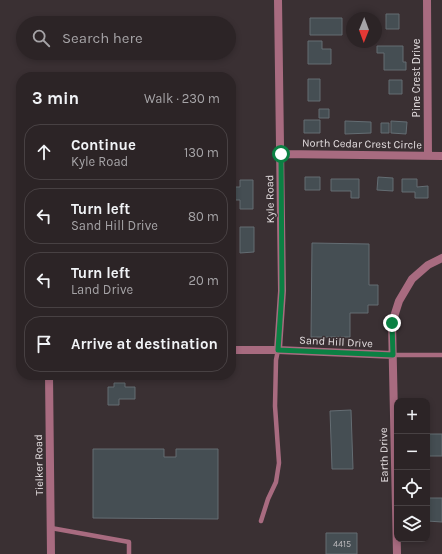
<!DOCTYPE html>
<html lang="en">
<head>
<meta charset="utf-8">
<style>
	body { margin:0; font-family:Karla,sans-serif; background:#383032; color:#f1f3f6 }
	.controls { position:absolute; right:12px; bottom:12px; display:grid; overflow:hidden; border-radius:8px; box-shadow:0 2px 6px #0003 }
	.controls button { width:36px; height:36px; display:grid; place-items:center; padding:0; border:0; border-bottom:1px solid #484143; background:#2c2426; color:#f1f3f6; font:20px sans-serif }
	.compass { position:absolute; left:346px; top:12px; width:36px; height:36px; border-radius:50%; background:#2c2426; box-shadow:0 2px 6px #0003; rotate:181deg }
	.stop { position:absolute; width:12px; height:12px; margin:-9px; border:3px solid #0b8043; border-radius:50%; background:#fff }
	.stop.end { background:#0b8043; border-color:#fff; box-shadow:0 1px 4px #0008 }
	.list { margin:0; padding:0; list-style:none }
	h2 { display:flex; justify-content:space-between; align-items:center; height:52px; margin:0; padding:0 16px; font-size:17px }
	h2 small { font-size:13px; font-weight:400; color:#a6a4a7 }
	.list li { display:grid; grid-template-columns:26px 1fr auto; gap:12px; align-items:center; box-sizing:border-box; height:56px; margin:0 8px 8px; padding:0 8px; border:1px solid #484143; border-radius:16px }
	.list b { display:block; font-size:15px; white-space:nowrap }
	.list p { margin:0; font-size:13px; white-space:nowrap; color:#a6a4a7 }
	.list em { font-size:13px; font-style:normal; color:#a6a4a7 }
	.icon { flex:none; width:22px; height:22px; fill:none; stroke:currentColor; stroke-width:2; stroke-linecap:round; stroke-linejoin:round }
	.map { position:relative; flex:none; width:442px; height:554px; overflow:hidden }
	.search { position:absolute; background:#2c2426; box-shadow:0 2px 6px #0003; left:16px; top:16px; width:220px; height:44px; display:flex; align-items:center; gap:10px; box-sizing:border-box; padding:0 14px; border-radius:22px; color:#a6a4a7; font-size:15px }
	.panel { position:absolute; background:#2c2426; box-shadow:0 2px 6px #0003; left:16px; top:72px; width:220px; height:308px; border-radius:16px }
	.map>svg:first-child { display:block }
	.building { fill:#454e53; stroke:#646d73 }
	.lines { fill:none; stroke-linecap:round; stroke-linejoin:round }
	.lane { stroke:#a86b80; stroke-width:4.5 }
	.street { stroke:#a86b80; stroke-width:8 }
	.route { stroke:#0b8043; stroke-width:5 }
	.labels { text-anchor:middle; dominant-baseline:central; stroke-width:3; stroke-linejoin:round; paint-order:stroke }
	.number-label { font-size:9px; fill:#bcbabd }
	.street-label { font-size:11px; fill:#e4dee0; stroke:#3a3033 }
</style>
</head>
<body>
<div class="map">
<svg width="442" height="554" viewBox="0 0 442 554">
	<rect width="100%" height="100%" fill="#3a3033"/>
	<!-- building -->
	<path class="building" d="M386 14H399V29H386Z
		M310 18H342V35H310Z
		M308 41H322V49H331V64H308Z
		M377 46H403V62H406V70H384V53H377Z
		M308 79H320V101H308Z
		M389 80H402V94H389Z
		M319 109H329V118H319Z
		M304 120H320V133H304Z
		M345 121 371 122V133L345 134Z
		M391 121 407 122 406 134 391 133Z
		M381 123H389V133H381Z
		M305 177H320V190H305Z
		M378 177 393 178V191L377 190Z
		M331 179H359V198H351V191H331Z
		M402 179H417V187L428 186V198H415V192H402Z
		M240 180H253V209H240V200H231V187H240Z
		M240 227H254V252L240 253Z
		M312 243 369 244V285H378V305H368V313H350V337H311Z
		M114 383H125V387H135V399H119V405H108V387H114Z
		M351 410 353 469H332L330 411Z
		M427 434H442V456H427Z
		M93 449H164V457H176V449H218V519L93 518Z
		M427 498H442V522L427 521Z
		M326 533H357V554H326Z"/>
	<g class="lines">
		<!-- lane -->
		<path class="lane" d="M393 355H442
			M261 521 268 499 276 482 279 463 275 406 276 360 278 350
			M51 528 129 542V554"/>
		<!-- street -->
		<path class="street" d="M278 0 282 291 278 350
			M427 0 428 156
			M281 154 442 156
			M231 350H278L393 355
			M49 375 51 554
			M397 554 392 323 399 301 412 279 428 265 442 258"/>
	</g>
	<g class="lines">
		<!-- route -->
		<path class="route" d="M281 154 282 291 278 350 393 355 392 323"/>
	</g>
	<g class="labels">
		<!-- number labels -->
		<g class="number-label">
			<text x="342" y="544">4415</text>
		</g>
		<!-- street labels -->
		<g class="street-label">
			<text transform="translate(416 78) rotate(-90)">Pine Crest Drive</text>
			<text transform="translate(362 144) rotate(1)">North Cedar Crest Circle</text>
			<text transform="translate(270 199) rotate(-91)">Kyle Road</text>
			<text transform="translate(336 342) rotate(3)">Sand Hill Drive</text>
			<text transform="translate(384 455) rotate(-91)">Earth Drive</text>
			<text transform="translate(39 465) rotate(-91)">Tielker Road</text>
		</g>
	</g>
</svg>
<div class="controls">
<button>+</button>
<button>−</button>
<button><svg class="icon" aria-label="locate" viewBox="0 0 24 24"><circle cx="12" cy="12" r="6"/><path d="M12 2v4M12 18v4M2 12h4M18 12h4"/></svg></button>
<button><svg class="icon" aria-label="layers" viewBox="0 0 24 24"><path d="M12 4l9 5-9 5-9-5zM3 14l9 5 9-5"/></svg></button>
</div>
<svg class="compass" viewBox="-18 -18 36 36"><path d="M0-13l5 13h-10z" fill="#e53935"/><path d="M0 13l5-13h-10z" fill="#a6a4a7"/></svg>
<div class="stop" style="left:281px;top:154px"></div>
<div class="stop end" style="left:392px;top:323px"></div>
<div class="search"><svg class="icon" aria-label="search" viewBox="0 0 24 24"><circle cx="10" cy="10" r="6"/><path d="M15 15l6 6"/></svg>Search here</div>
<section class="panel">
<h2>3 min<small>Walk · 230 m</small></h2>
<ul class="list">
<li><svg class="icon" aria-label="ahead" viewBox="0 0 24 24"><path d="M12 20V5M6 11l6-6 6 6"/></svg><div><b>Continue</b><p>Kyle Road</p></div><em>130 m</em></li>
<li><svg class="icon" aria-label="left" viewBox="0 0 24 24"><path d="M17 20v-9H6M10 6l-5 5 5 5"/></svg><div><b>Turn left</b><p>Sand Hill Drive</p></div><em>80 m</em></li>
<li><svg class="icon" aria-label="left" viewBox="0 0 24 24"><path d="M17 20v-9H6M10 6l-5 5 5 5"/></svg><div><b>Turn left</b><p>Land Drive</p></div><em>20 m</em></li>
<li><svg class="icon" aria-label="arrive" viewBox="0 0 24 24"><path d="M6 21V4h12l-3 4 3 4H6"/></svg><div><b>Arrive at destination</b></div></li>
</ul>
</section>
</div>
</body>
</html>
